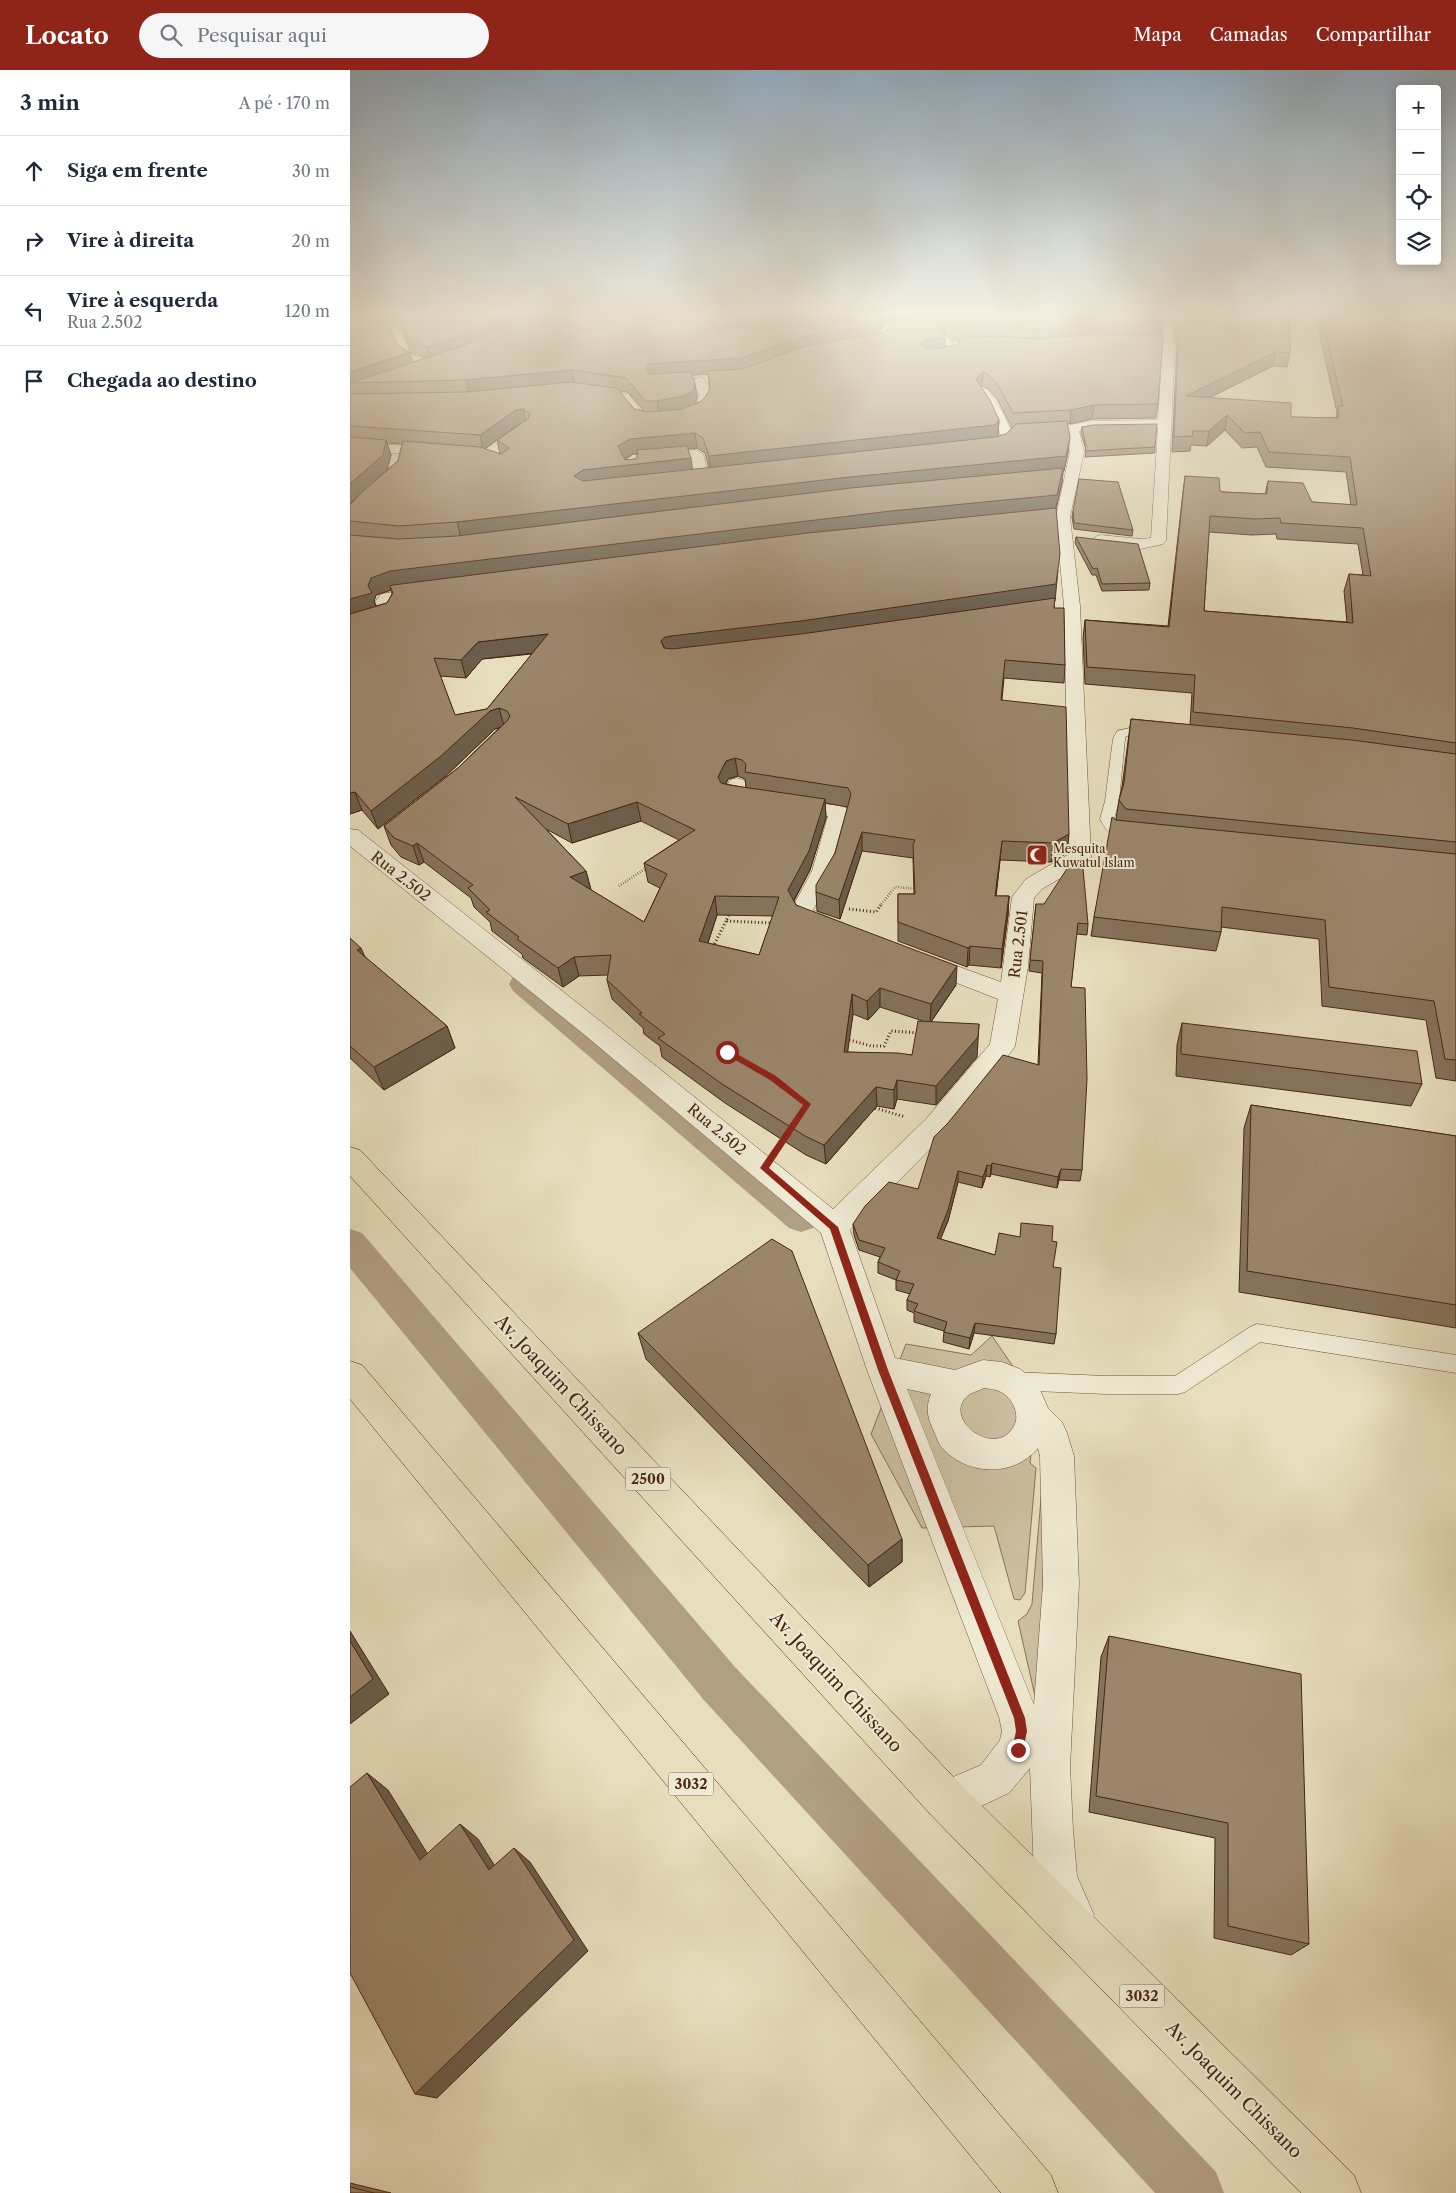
<!DOCTYPE html>
<html lang="pt">
<head>
<meta charset="utf-8">
<style>
	body { margin:0; font-family:"Libre Caslon Text",serif; background:#f6f6f7; color:#1f2937 }
	.controls { position:absolute; right:15px; top:15px; display:grid; overflow:hidden; border-radius:5px; box-shadow:0 2px 12px #0003 }
	.controls button { width:45px; height:45px; display:grid; place-items:center; padding:0; border:0; border-bottom:1px solid #e0e1e3; background:#fff; color:#1f2937; font:25px sans-serif }
	.stop { position:absolute; width:15px; height:15px; margin:-11px; border:4px solid #8f2418; border-radius:50%; background:#fff }
	.stop.end { background:#8f2418; border-color:#fff; box-shadow:0 1px 5px #0008 }
	.list { margin:0; padding:0; list-style:none }
	h2 { display:flex; justify-content:space-between; align-items:center; height:65px; margin:0; padding:0 20px; font-size:21px }
	h2 small { font-size:16px; font-weight:400; color:#747a83 }
	.list li { display:grid; grid-template-columns:32px 1fr auto; gap:15px; align-items:center; box-sizing:border-box; height:70px; padding:0 20px; border-top:1px solid #e0e1e3 }
	.list b { display:block; font-size:19px; white-space:nowrap }
	.list p { margin:0; font-size:16px; white-space:nowrap; color:#747a83 }
	.list em { font-size:16px; font-style:normal; color:#747a83 }
	.icon { flex:none; width:28px; height:28px; fill:none; stroke:currentColor; stroke-width:2; stroke-linecap:round; stroke-linejoin:round }
	.map { position:relative; flex:none; width:1106px; height:2123px; overflow:hidden }
	header { display:flex; align-items:center; gap:30px; box-sizing:border-box; height:70px; padding:0 25px; background:#8f2418; color:#fff }
	header strong { font-size:24px }
	nav { display:flex; gap:28px; margin-inline-start:auto; font-size:18px }
	.search { width:350px; height:45px; background:#f6f6f7; display:flex; align-items:center; gap:12px; box-sizing:border-box; padding:0 18px; border-radius:28px; color:#747a83; font-size:19px }
	main { display:flex }
	aside { flex:1; background:#fff }
	.map>svg:first-child { display:block }
	.green { fill:#ccbfa0; stroke:#8a7259 }
	.lines { fill:none; stroke-linecap:round; stroke-linejoin:round }
	.canal { fill:#b19f83; fill-rule:evenodd }
	.service-casing { stroke:#70543d; stroke-width:1 }
	.minor-casing { stroke:#70543d; stroke-width:1 }
	.primary-casing { stroke:#482612; stroke-width:1 }
	.path-far1 { stroke:#482612; stroke-width:2.5; stroke-dasharray:0.5 2; stroke-linecap:butt }
	.path { stroke:#482612; stroke-width:3; stroke-dasharray:1 2.5; stroke-linecap:butt }
	.service { fill:#efead4; fill-rule:evenodd }
	.minor { fill:#efead4; fill-rule:evenodd }
	.primary { fill:#e7debd; fill-rule:evenodd }
	.wall { fill:#85735c; stroke:#482612; fill-rule:evenodd }
	.shaded-wall { fill:#6c5e4b; stroke:#482612 }
	.building { fill:#9b866b; stroke:#482612; fill-rule:evenodd }
	.route { fill:#8f2418 }
	.labels { text-anchor:middle; dominant-baseline:central; stroke-width:4; stroke-linejoin:round; paint-order:stroke }
	.far-poi-label { font-size:12px; fill:#482612; stroke:#efead4; text-anchor:start }
	.shield { fill:#efead4; stroke:#7a614c; stroke-width:1 }
	.shield-label { font-size:14px; font-weight:bold; fill:#482612 }
	.street-label { font-size:15px; fill:#482612; stroke:#efead4 }
	.near-street-label { font-size:18px; fill:#482612; stroke:#efead4 }
</style>
</head>
<body>
<header>
<strong>Locato</strong>
<div class="search"><svg class="icon" aria-label="search" viewBox="0 0 24 24"><circle cx="10" cy="10" r="6"/><path d="M15 15l6 6"/></svg>Pesquisar aqui</div>
<nav><a>Mapa</a><a>Camadas</a><a>Compartilhar</a></nav>
</header>
<main>
<aside>
<h2>3 min<small>A pé · 170 m</small></h2>
<ul class="list">
<li><svg class="icon" aria-label="ahead" viewBox="0 0 24 24"><path d="M12 20V5M6 11l6-6 6 6"/></svg><div><b>Siga em frente</b></div><em>30 m</em></li>
<li><svg class="icon" aria-label="right" viewBox="0 0 24 24"><path d="M7 20v-9h11M14 6l5 5-5 5"/></svg><div><b>Vire à direita</b></div><em>20 m</em></li>
<li><svg class="icon" aria-label="left" viewBox="0 0 24 24"><path d="M17 20v-9H6M10 6l-5 5 5 5"/></svg><div><b>Vire à esquerda</b><p>Rua 2.502</p></div><em>120 m</em></li>
<li><svg class="icon" aria-label="arrive" viewBox="0 0 24 24"><path d="M6 21V4h12l-3 4 3 4H6"/></svg><div><b>Chegada ao destino</b></div></li>
</ul>
</aside>
<div class="map">
<svg width="1106" height="2123" viewBox="0 0 1106 2123">
	<rect width="100%" height="100%" fill="#e7debd"/>
	<filter id="stains"><feTurbulence type="fractalNoise" baseFrequency=".004" numOctaves="4"/><feColorMatrix values="0 0 0 0 .2 0 0 0 0 .09 0 0 0 0 .02 0 0 0 .5 -.17"/></filter>
	<radialGradient id="worn" r=".72"><stop offset=".6" stop-color="#630" stop-opacity="0"/><stop offset="1" stop-color="#630" stop-opacity=".3"/></radialGradient>
	<!-- green -->
	<path class="green" d="M642 1266 687 1331 680 1393 686 1398 675 1523 670 1530 664 1529 644 1456 572 1458 521 1364 556 1274 621 1285Z
		M692 1417 694 1592 685 1626 668 1551 677 1544 682 1534Z"/>
	<g class="lines">
		<!-- canal -->
		<path class="canal" d="M173 904 183 907 463 1138 468 1148 463 1158 451 1162 439 1158 163 921 159 914 163 907Z
			M0 1159 12 1163 385 1597 866 2102 874 2123H805L353 1629 0 1198Z"/>
		<!-- service casing -->
		<g class="service-casing">
			<path id="service" d="M784 657H803L809 661 803 665 776 666 775 669 769 731 764 749 772 760 785 762 787 765C783 769 781 769 775 769 761 767 757 762 750 749L755 731 763 669 767 661Z
				M907 1254 1106 1285V1303L910 1272 835 1322 828 1324H756L662 1320 655 1317 652 1311 655 1305 662 1302 756 1306H825L900 1257Z"/>
		</g>
		<!-- minor casing -->
		<g class="minor-casing">
			<path id="minor" d="M521 244H532L544 257 539 260 535 259Z
				M810 244H820L825 274 816 471 813 474 791 479 750 475 745 473 742 470 745 467 750 465 791 469 801 468 808 358 742 359 729 361 734 382 720 447 730 536 741 787 738 792 692 819 684 828 678 897 665 976 661 982 596 1063 500 1160 545 1288 605 1300 633 1290 652 1292 670 1299 687 1313 698 1338 712 1352 717 1363 724 1386 729 1514 720 1697 723 1760 727 1806 744 1845 737 1860 722 1867 707 1860 684 1806 680 1698 659 1723 597 1752 582 1746 576 1731 582 1716 631 1695 650 1670 652 1661 649 1647 517 1300 471 1163 236 966 0 776V759L8 760 254 954 483 1139 576 1049 640 974 648 929 563 896 559 891 563 886 571 883 579 886 651 912 662 827 676 809 719 784 714 536 706 447 720 382 717 364 709 363 708 360 709 357 742 351 808 350 813 274ZM634 1318C639 1319 645 1319 649 1321 661 1326 671 1343 664 1356 645 1391 588 1346 620 1324 624 1322 630 1320 634 1318ZM557 1319 581 1324C576 1336 577 1346 582 1357 585 1363 587 1370 590 1375 613 1405 663 1409 688 1378L690 1386 693 1514 684 1635Z
				M583 252 587 253 610 282 606 287 578 291 572 288 578 285 598 282 578 255Z
				M12 255 57 259 58 261 53 268 61 284 86 297 84 299H76L53 288 42 268 45 264 12 261 0 264V258Z
				M349 307 353 308C374 341 345 351 317 354 308 354 298 356 290 353 282 350 275 337 270 330L238 325 232 321 238 317 278 324 296 347C313 347 335 348 347 335L349 324 343 311Z
				M633 318 637 319 653 343 663 365 662 368H652L651 365 641 343 627 322Z
				M0 372 88 378 95 382 88 386 0 380Z
				M346 380 353 384 358 402 362 408 360 411H350L344 403 340 388 302 391 295 387 302 383Z
				M78 516 84 518 86 521 84 524 42 531 47 539 42 548 0 561V550L30 541 25 532 31 524Z
				M387 708 394 710 397 714 394 722 490 736 497 738 500 742 484 801 463 840 489 852 493 857 489 862 481 864 448 852 441 840 462 801 478 746 375 730 372 726 380 710Z"/>
		</g>
		<!-- primary casing -->
		<g class="primary-casing">
			<path id="primary" d="M0 1077 10 1080 612 1716 1004 2105 1011 2123H951L582 1746 0 1106Z
				M0 1291 12 1295 701 2105 708 2123H651L0 1329Z"/>
		</g>
		<!-- path-far1 -->
		<path class="path-far1" d="M269 816 298 797
			M530 836 545 817 568 819"/>
		<!-- path -->
		<path class="path" d="M499 839 526 842 531 835
			M380 842 376 851 422 853
			M363 877 376 851
			M496 969 521 976H534L541 961 569 963
			M522 1037 555 1047"/>
		<!-- service -->
		<use href="#service" class="service"/>
		<!-- minor -->
		<use href="#minor" class="minor"/>
		<!-- primary -->
		<use href="#primary" class="primary"/>
	</g>
	<!-- wall -->
	<path class="wall" d="M0 244H812L813 255 811 265 808 334 806 348 742 349 717 354 718 382 714 401H713L712 413 706 439 704 538 715 595 714 613 654 608 652 630 717 783 701 792 650 790 646 826H659L658 845 651 898 619 895 617 897 548 871V824H564L563 788 512 781 490 849 467 841 466 822 485 783 498 737 475 733 476 748 460 800 444 831 446 835 606 915 581 952 627 987 586 1035 547 1029 544 1039 527 1036 476 1094 456 1085 375 1033 312 987 310 976 294 964 293 958 262 929 257 910 258 905 229 906 213 917 173 888 172 884 142 861 140 852 124 837 121 828 74 792 69 795 51 787 41 775 34 756 108 698 150 657 145 659 97 705 28 759 12 740 0 744V434H1L5 430 0 434V324H2L0 318ZM539 252H544L541 256 533 263H530L533 254ZM39 256 52 257 55 268 62 283 75 288 63 292 48 275 41 263ZM595 265 604 271H610L607 275 595 278V267L594 266ZM358 304 359 315 360 319 356 326 350 332 345 333 347 327 342 305ZM632 316 638 319 647 329 662 358 656 364 647 367 648 365 649 350 631 317ZM269 321 278 322 294 341 284 339ZM147 370 150 384 135 379ZM37 373 52 374 48 391 37 400 41 385ZM347 378 355 383 359 398 342 400 338 379ZM283 384H287V386L286 389 275 390ZM41 520 42 524 37 533 26 536 24 531 26 525ZM182 584 137 639 105 645 90 606 116 608 132 589ZM388 706 395 709 396 718 376 714 378 709ZM291 751 329 770 294 793 298 812 310 818 294 852 241 820 236 801 196 759 222 773ZM367 845 423 846 409 885 358 873ZM530 937 573 951 562 985 497 982 503 944 518 950Z
		M820 244H939L940 283 937 297 923 296 859 328 941 347 986 348 987 342 965 244H1106V1011L1086 1008 1076 950 972 936 969 869 871 857V862L866 881 741 866 744 847 766 750H767L766 749 769 730 772 717 781 649 840 655 842 623 735 614 733 568 735 550 818 556 833 422 835 406 870 421 873 422 915 424 918 411 962 432 1001 435 996 402 916 397 907 377 892 378 875 360 857 376 841 375 840 381 822 382 827 274ZM859 462 902 465 926 464 927 469 1008 474 1013 505 999 504 994 521 997 552 854 541Z
		M732 357 805 377V383L735 387 736 380 731 363Z
		M723 441 783 460 782 466 724 459 722 447Z
		M726 467 800 513 799 520 752 521 746 505H742L725 473Z
		M686 834 738 854 737 865 726 864 721 917 732 1100 730 1111 709 1110 707 1118 641 1104 640 1107 636 1106 632 1118 608 1112 598 1151 590 1169 645 1185 702 1171 706 1264 704 1274 624 1263 619 1279 593 1272 594 1261 564 1252V1243L557 1240V1230L560 1224 546 1220V1210L528 1203V1192L530 1187 509 1180 504 1165 503 1154 568 1119 688 994 692 903 679 901Z
		M0 868 15 887 97 956 105 978 34 1020 0 988Z
		M832 953 1072 1014 1061 1036 826 1006 827 975Z
		M901 1035 1106 1066V1258L889 1222 894 1058Z
		M288 1263 552 1469V1492L519 1517 296 1289Z
		M759 1566 959 1874 941 1885 864 1868 865 1768 739 1742 751 1587Z
		M0 2113 41 2123H0Z"/>
	<!-- shaded-wall -->
	<path class="shaded-wall" d="M0 244H10L12 253 0 256Z
		M152 244H179L114 279 80 290 77 277Z
		M532 244H640L539 252 533 254 530 263 393 302 357 301 358 304 301 308 295 298 299 294 525 254Z
		M363 248 364 261 356 254Z
		M596 252 595 265 590 268 595 267V281L578 283 570 274 587 256Z
		M751 254 750 267 684 272 685 259Z
		M60 282 64 296 0 313V302Z
		M926 282 923 296 834 340 836 326Z
		M222 300 224 314 119 324 116 310Z
		M633 302 632 316 625 323 626 309Z
		M345 313 347 327 345 334 336 341 309 345 307 331Z
		M744 335 742 349 720 354 721 340Z
		M173 339 176 353 169 354 133 380 130 365 166 340Z
		M877 345 875 360 857 376 859 361Z
		M649 350 648 365 644 370 360 401 359 386Z
		M345 363 347 378 288 384 287 380V384H283L270 391 268 376 280 369Z
		M720 367 718 382 714 401H713L712 413 705 441 40 516 41 520 26 525 24 531 27 540 0 548V529L18 516 21 508 111 468 107 452Z
		M36 370 41 385 37 400 0 434V414Z
		M341 388 343 403 227 422 224 406 233 400Z
		M708 500 705 531 318 584 311 571 315 567Z
		M198 564 202 581 132 589 116 608 111 590 128 572Z
		M149 638 154 656 145 659 97 705 28 759 21 741 140 641Z
		M385 688 388 706 378 709 370 725 368 707 376 691Z
		M5 722 12 740 0 744V723Z
		M475 729 476 748 460 800 439 839 438 820Z
		M287 732 291 751 222 773 218 754Z
		M512 762V781L490 849 489 830Z
		M719 764 717 783 701 792 703 773Z
		M652 771 650 790 644 845 645 826Z
		M67 773 74 792 69 795 63 776Z
		M236 801 241 820 220 807Z
		M365 826 367 845 352 890 349 871Z
		M659 826 658 845 651 898 652 879Z
		M620 876 619 895 617 897 618 878Z
		M11 878 21 900 7 880Z
		M224 887 229 906 213 917 208 898Z
		M607 896 606 915 580 953 581 934Z
		M530 918V937L518 950 517 931Z
		M502 924 503 944 495 1001 494 982Z
		M629 954 627 987 586 1035V1016Z
		M97 956 105 978 34 1020 24 997Z
		M547 1010V1029L544 1039V1020Z
		M526 1017 527 1036 476 1094 474 1075Z
		M642 1093 641 1104 640 1107 641 1096Z
		M637 1095 636 1106 632 1118 633 1107Z
		M711 1099 709 1110 707 1118 708 1107Z
		M608 1101V1112L598 1151 587 1178V1168Z
		M625 1253 624 1263 619 1279 620 1268Z
		M552 1469V1492L519 1517 518 1495Z
		M0 1561 39 1624 0 1654Z
		M17 1703 38 1720 90 1804 70 1790Z
		M110 1754 128 1769 156 1814 139 1800Z
		M164 1778 180 1792 238 1881 87 2028 65 2024Z"/>
	<!-- building -->
	<path class="building" d="M53 244H152L111 266 77 277 59 269 52 255 56 249 54 244Z
		M174 244H532L530 250 525 254 449 268 391 288 299 294 295 298 299 304 341 302 345 313 344 320 334 326 307 331H295L276 308 222 300 116 310 0 313 121 273ZM498 245 503 247 504 251 502 254 363 258 356 254 363 248Z
		M606 244H812L813 255 751 254 685 259 647 256 604 258 596 252 587 256 595 267 578 270 570 274 574 278 584 279 607 275 612 268 647 266 685 269 751 264 813 266 808 334 744 335 721 340 663 343 648 315 639 305 633 302 626 309 640 330 649 350 645 355 359 386 353 368 345 363 280 369 268 376 275 390 286 389 288 384 287 380 337 376 341 388 233 400 224 406 233 411 645 367 656 364 666 354 717 351 720 367 716 386 500 407 107 452 48 456 0 451V434H1L11 423 48 391 53 371 130 377 151 384 159 378 147 370 178 349 180 344 173 339 166 340 130 365 0 356V324L116 322 221 312 267 318 284 339 298 342 332 339 350 332 356 326 360 318V309L357 301 393 299 455 276 533 263 541 256 545 249Z
		M825 244H939L940 283 926 282 836 326 941 333V347L988 348 989 336H993L971 244H1106V673L1003 658 843 642 845 605 737 597 735 550 819 557 835 406 869 408 870 421 873 422 917 424 918 411 953 413 962 432 1007 435 1000 387 919 382 910 362 895 363 877 345 859 361H842L843 366 824 367 829 261ZM860 446 905 449 930 448 931 453 1013 458 1021 506 999 504 1003 553 854 541Z
		M8 250 38 253 37 256 48 275 60 282 0 302V252Z
		M807 354 805 377 735 381 736 376 732 357 743 355Z
		M0 367 36 370 33 385 0 414Z
		M713 398 707 425 541 441 40 501 21 508 18 516 22 523 0 529V465L48 469 107 466 501 418Z
		M729 409 768 412 783 460 724 453 723 441Z
		M706 438 710 484 706 514 451 551 321 566 315 567 311 571 314 578 322 579 451 564 705 528 704 538H714L715 595 655 590 651 630 716 637 719 764 703 773 652 771 645 826H659L652 879 620 876 618 878 548 852V824H565L563 775 565 770 512 762 489 830 466 822V815L485 783 501 724 498 718 395 702 396 694 392 690 385 688 376 691 368 707 371 713 379 715 475 729 459 781 438 820 446 835 607 896 581 934 530 918 517 931 502 924 494 982 548 983 562 985 568 951 629 954 628 967 586 1016 547 1010 544 1020 526 1017 474 1075 455 1066 372 1014 308 968 315 964 289 944 292 943 257 910 261 885 224 887 208 898 167 869 169 867 136 842 140 840 118 818 123 815 67 773 63 776 44 768 34 756 108 698 157 651 160 646 157 641 149 638 140 641 91 686 21 741 5 722 0 723V544L37 533 43 523 40 516 43 515 458 463ZM198 564 137 639 105 645 84 588 111 590 128 572ZM165 727 218 754 287 732 345 760 294 793 317 804 294 852 220 807 236 801ZM365 826 429 827 409 885 349 871Z
		M726 467 788 474 800 513 752 514 747 498 743 499Z
		M781 649 1002 670 1106 684V772L776 739 769 730 774 713Z
		M762 747 766 750 1106 784V990L1095 989 1084 931 979 917 975 850 872 837 871 862 744 847Z
		M732 787 738 854 728 853 721 917 735 918 737 1009 732 1100 711 1099 708 1107 642 1093 641 1096 637 1095 633 1107 608 1101 598 1140 587 1168 645 1185 649 1163 670 1167 671 1153 703 1156 702 1171 707 1172 703 1197 711 1198 706 1264 625 1253 620 1268 594 1262 597 1252 564 1241 568 1234 557 1230 564 1214 546 1210 550 1201 528 1192 535 1178 509 1170 503 1154 515 1136 539 1112 568 1119 584 1067 598 1053 653 985 689 995 693 891 680 890 686 834H694L720 794Z
		M0 868 11 878 7 880 97 956 24 997 0 976Z
		M832 953 1067 981 1072 1014 831 984Z
		M901 1035 1106 1066V1235L897 1201Z
		M422 1169 442 1181 552 1469 518 1495 288 1263Z
		M759 1566 951 1604 959 1874 878 1856V1753L746 1726Z
		M0 1571 23 1609 0 1627Z
		M17 1703 70 1790 110 1754 139 1800 164 1778 224 1870 65 2024 0 1903V1717Z
		M0 2117 24 2123H0Z"/>
	<!-- sky -->
	<linearGradient id="sky" x2="0" y2="1"><stop stop-color="#92acc0"/><stop offset="0.45" stop-color="#f4f0e1"/><stop offset="1" stop-color="#f4f0e1" stop-opacity="0"/></linearGradient>
	<rect width="1106" height="541" fill="url(#sky)"/>
	<!-- route -->
	<path class="route" d="M375 980H380L426 1006 461 1034 419 1098 488 1157 538 1300 675 1648 677 1661 672 1685 668 1686 664 1685 662 1680 666 1661 664 1648 528 1300 480 1159 410 1098 453 1035 420 1010 375 984Z"/>
	<!-- icons -->
	<defs>
		<g id="mosque-square" transform="scale(1.125)"><rect x="-9" y="-9" width="18" height="18" rx="4" fill="#8f2418" stroke="#efead4"/><path d="M3.5-4.9A6 6 0 1 0 3.5 4.9A5 5 0 1 1 3.5-4.9Z" fill="#fff"/></g>
	</defs>
	<g fill-rule="evenodd">
		<use href="#mosque-square" x="687" y="785"/>
	</g>
	<g class="labels">
		<!-- far-poi labels -->
		<g class="far-poi-label">
			<text x="703" y="778">Mesquita<tspan x="703" dy="14">Kuwatul Islam</tspan></text>
		</g>
		<!-- shield labels -->
		<g class="shield">
			<rect x="275.5" y="1397.5" width="45" height="23" rx="4"/>
			<rect x="318.5" y="1702.5" width="45" height="23" rx="4"/>
			<rect x="769.5" y="1914.5" width="45" height="23" rx="4"/>
		</g>
		<g class="shield-label">
			<text x="298" y="1409">2500</text>
			<text x="341" y="1714">3032</text>
			<text x="792" y="1926">3032</text>
		</g>
		<!-- street labels -->
		<g class="street-label">
			<text transform="translate(51 806) rotate(38)">Rua 2.502</text>
			<text transform="translate(668 874) rotate(-83)">Rua 2.501</text>
			<text transform="translate(367 1059) rotate(40)">Rua 2.502</text>
		</g>
		<!-- near-street labels -->
		<g class="near-street-label">
			<text transform="translate(211 1315) rotate(47)">Av. Joaquim Chissano</text>
			<text transform="translate(486 1612) rotate(47)">Av. Joaquim Chissano</text>
			<text transform="translate(884 2020) rotate(45)">Av. Joaquim Chissano</text>
		</g>
	</g>
	<rect width="100%" height="100%" filter="url(#stains)"/>
	<rect width="100%" height="100%" fill="url(#worn)"/>
</svg>
<div class="controls">
<button>+</button>
<button>−</button>
<button><svg class="icon" aria-label="locate" viewBox="0 0 24 24"><circle cx="12" cy="12" r="6"/><path d="M12 2v4M12 18v4M2 12h4M18 12h4"/></svg></button>
<button><svg class="icon" aria-label="layers" viewBox="0 0 24 24"><path d="M12 4l9 5-9 5-9-5zM3 14l9 5 9-5"/></svg></button>
</div>
<div class="stop" style="left:377px;top:982px"></div>
<div class="stop end" style="left:668px;top:1680px"></div>
</div>
</main>
</body>
</html>
